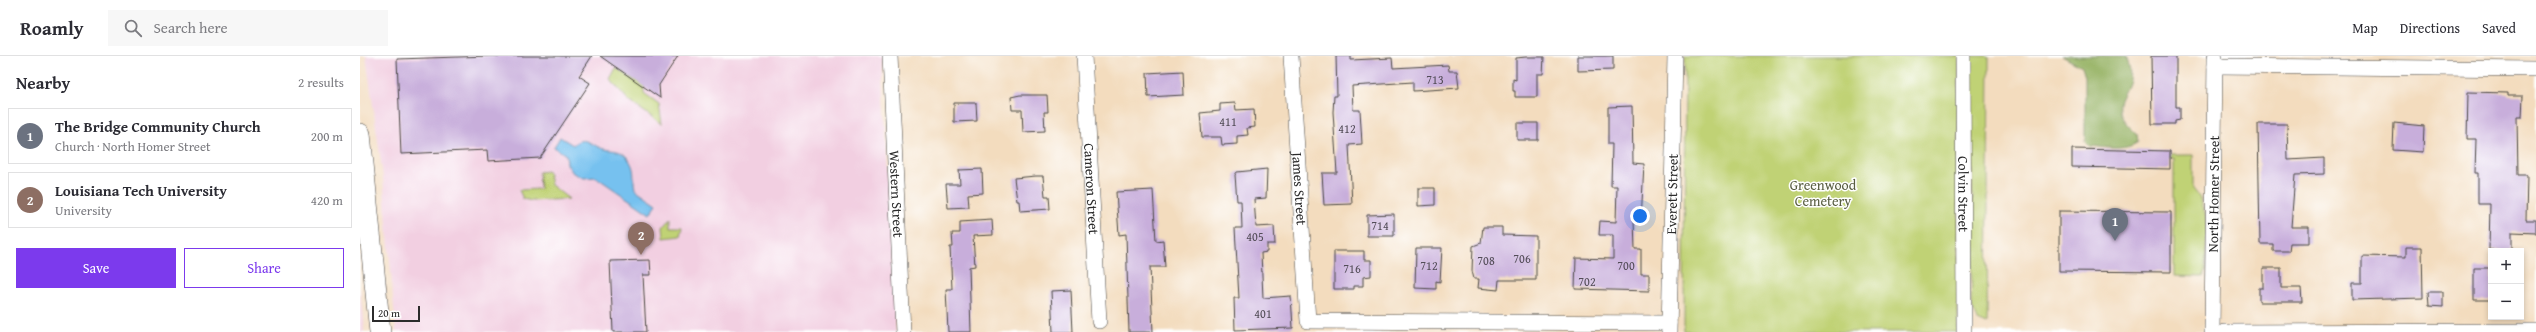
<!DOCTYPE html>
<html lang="en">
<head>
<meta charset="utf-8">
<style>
	body { margin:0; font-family:"Gentium Book Plus",serif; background:#f7f7f7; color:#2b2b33 }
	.controls { position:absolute; right:12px; bottom:12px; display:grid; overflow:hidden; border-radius:0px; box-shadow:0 2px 6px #0003 }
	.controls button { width:36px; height:36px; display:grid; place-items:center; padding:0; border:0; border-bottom:1px solid #e1e1e2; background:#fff; color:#2b2b33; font:20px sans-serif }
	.scale { position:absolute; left:12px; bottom:10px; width:48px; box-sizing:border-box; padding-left:4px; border:2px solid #2b2b2b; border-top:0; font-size:11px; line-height:14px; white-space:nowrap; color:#2b2b2b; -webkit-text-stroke:3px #fff; paint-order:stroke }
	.you { position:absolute; left:1280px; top:160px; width:14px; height:14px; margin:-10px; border:3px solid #fff; border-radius:50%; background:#1a73e8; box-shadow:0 0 0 6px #1a73e833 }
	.badge { display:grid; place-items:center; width:26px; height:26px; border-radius:50%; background:#7c3aed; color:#fff; font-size:13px; font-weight:700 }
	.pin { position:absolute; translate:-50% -33px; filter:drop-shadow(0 1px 2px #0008) }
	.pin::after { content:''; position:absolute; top:21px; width:14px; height:12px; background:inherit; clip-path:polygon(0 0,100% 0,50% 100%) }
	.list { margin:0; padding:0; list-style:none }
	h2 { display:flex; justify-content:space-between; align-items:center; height:52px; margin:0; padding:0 16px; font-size:17px }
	h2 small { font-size:13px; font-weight:400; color:#7c7c81 }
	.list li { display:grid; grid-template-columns:26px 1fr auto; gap:12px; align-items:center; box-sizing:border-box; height:56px; margin:0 8px 8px; padding:0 8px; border:1px solid #e1e1e2; border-radius:0px }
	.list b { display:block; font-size:15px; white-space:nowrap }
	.list p { margin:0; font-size:13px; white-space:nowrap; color:#7c7c81 }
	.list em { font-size:13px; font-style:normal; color:#7c7c81 }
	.actions { display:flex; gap:8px; padding:12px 16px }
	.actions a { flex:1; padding:9px 0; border:1px solid #7c3aed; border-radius:0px; text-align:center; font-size:14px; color:#7c3aed }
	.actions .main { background:#7c3aed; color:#fff }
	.icon { flex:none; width:22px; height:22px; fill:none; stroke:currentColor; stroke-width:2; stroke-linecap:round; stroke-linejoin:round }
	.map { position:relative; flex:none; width:2176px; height:276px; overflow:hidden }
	header { display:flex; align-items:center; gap:24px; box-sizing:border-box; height:56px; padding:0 20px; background:#fff; border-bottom:1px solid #e1e1e2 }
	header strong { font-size:19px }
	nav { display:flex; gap:22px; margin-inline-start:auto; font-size:14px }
	.search { width:280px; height:36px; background:#f7f7f7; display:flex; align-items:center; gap:10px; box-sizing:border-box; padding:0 14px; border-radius:0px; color:#7c7c81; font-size:15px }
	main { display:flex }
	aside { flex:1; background:#fff }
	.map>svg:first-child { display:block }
	.built { fill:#f2cfe1 }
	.green { fill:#c0d275; stroke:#767e50 }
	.forest { fill:#98b466; stroke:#627048 }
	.water { fill:#76c1ef; stroke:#50768d }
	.building { fill:#c8aedb }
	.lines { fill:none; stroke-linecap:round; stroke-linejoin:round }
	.street-casing { stroke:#494641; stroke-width:16 }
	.secondary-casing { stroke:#494641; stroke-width:22 }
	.street { stroke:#fff; stroke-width:15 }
	.secondary { stroke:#fff; stroke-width:21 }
	.labels { text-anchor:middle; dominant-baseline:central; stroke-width:3; stroke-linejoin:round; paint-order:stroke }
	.number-label { font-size:12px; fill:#524c57 }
	.park-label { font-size:14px; fill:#585d41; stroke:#fff }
	.street-label { font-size:14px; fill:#2b2b2b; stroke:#fff }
</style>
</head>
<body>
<header>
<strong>Roamly</strong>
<div class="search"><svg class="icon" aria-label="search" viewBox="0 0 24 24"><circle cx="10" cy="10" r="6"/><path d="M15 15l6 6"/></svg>Search here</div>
<nav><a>Map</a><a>Directions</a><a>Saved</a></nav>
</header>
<main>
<aside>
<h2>Nearby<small>2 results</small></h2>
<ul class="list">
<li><span class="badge" style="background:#6b7280">1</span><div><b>The Bridge Community Church</b><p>Church · North Homer Street</p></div><em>200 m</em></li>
<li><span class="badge" style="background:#8d6e63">2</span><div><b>Louisiana Tech University</b><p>University</p></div><em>420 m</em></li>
</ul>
<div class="actions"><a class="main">Save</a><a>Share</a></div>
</aside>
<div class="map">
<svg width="2176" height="276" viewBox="0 0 2176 276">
	<rect width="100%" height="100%" fill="#fff"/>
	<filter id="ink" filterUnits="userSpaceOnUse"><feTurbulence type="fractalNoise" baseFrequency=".025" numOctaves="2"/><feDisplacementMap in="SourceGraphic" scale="8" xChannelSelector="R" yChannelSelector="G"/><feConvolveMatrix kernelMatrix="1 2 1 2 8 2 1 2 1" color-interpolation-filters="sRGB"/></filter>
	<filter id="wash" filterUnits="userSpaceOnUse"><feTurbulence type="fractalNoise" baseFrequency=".012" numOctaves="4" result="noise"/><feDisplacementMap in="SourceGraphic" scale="16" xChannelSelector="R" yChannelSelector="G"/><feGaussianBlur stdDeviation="0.9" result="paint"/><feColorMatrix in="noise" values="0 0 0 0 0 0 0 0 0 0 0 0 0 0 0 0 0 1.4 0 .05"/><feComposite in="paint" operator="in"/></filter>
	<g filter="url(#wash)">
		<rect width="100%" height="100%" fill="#f3dcbe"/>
		<!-- built -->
		<path class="built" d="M6 0H522L536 276H36L23 121Z
			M0 230 4 275V276H0Z"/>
		<!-- green -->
		<path class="green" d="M1325 0H1599L1598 276H1324Z
			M1609 0H1629L1627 268 1618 264 1611 250 1613 155Z
			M256 12 284 30V37L299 48 302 68 269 45 250 23Z
			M1810 99H1833V133C1853 154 1845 188 1845 215L1843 221 1814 220V103H1810Z
			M188 115 191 129 209 143 172 145 163 143 159 134 180 133 179 116Z
			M310 162V171H322L320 180 304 182 303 171Z"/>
		<!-- forest -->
		<path class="forest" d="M1702 0H1766C1783 41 1734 40 1777 78L1778 86C1764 96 1745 91 1729 90L1725 86V21L1722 11Z"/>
		<!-- water -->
		<path class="water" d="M200 81 213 89C224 78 232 90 244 93 252 95 260 93 267 101 277 114 272 120 275 133L297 148 290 158 236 121 224 122 213 117 207 108 206 99 194 91Z"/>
		<g id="blocks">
			<!-- building -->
			<path class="building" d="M130 0H232L219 20 230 27 180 102 128 105 127 94 41 98 37 3Z
				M240 0H318L299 29 300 42Z
				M976 0H991V4L1032 2 1033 12 1088 9 1089 15H1097L1099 32 1053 35V26L992 30 993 54H1000L1002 88 989 89 992 148 964 149 962 117H977L973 56 974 40H977Z
				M1218 0H1253V14L1218 15Z
				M1791 0H1816V51H1820V64L1815 65V68H1792Z
				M1166 1H1184L1183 18H1177V41H1155V35H1153V23L1156 24V2Z
				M823 15 824 39 788 41 787 17Z
				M2108 36 2148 37V40H2163L2162 61H2157L2158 119H2167L2166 164H2176V177L2152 176V194H2129L2130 148H2118V117H2115L2116 83H2107Z
				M660 39H687L688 56H684L685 75 663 76 662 54H652L651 41Z
				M594 47H616L617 65 594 66Z
				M875 47 876 54 894 53 895 71 887 72 888 79 877 80V88L862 89 861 81H842L840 57 860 55V48Z
				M1272 50 1273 107 1284 108 1281 165 1274 164 1275 193H1281V218H1289V235L1215 233 1216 202 1253 203V179H1239L1240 165 1256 166 1257 130H1251L1252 88H1248V51Z
				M1157 67H1178V84H1157Z
				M2034 67 2064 70 2063 96 2033 94Z
				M1898 68H1927L1928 104 1964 102V118L1935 119 1931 171H1949V187H1930L1929 195H1913V188H1900Z
				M1712 93 1810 95V113L1712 111Z
				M622 113 623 137 608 138 609 151 588 152 586 128H600L599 114Z
				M907 113 906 142 894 143 896 171 914 170 915 188H907V196L901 197 903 242 931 240 933 272 875 274 874 242H879L875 172H882L881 145H877L875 119 877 116Z
				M676 120H683L685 140H689L690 153 660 155 659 145H657L654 122Z
				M1058 132H1075V149L1058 150Z
				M793 134 796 185 803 184 805 211H790L793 276H769L766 178 759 179 756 136Z
				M1699 155 1811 156V216L1699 215Z
				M1034 158V180H1007V159Z
				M632 164 633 179 613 180 615 210 609 211 611 276H588L586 233H592L590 191H593L592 177H600V166Z
				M1123 171H1142V179L1176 180V224H1139L1138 234 1118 232 1119 223H1114L1112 215 1113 190 1121 187Z
				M2046 191H2062L2063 242 1992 244V227H2002V200L2046 201Z
				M1056 192H1082L1080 226 1076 225V233L1055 232Z
				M974 195H1004V204H1011V220L1003 221V230H994V233H974Z
				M290 204 291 219H283L286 276H253L250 205Z
				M1903 212H1921V232H1941L1942 246H1899V232H1903Z
				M2114 212H2131V244H2114Z
				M711 234 713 276H693L691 235Z
				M2068 236H2083V251L2069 250Z"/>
		</g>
	</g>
	<g filter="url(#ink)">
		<use href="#blocks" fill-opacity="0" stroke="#494641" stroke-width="1"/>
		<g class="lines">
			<!-- street casing -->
			<g class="street-casing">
				<g id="street">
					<path id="s1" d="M530 0 543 276"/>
					<path id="s2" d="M724 0 739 265"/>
					<path id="s3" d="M931 0 948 265 1309 267"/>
					<path id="s4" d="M1603 0 1604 276"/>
					<path d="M1855 10 2176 13"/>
					<path id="s5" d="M1309 276 1315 0"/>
					<path id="s6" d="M1852 276 1855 1"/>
					<path d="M1864 276 2176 275"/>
				</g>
			</g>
			<!-- secondary casing -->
			<g class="secondary-casing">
				<path id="secondary" d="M0 78 20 276"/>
			</g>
			<!-- street -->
			<use href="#street" class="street"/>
			<!-- secondary -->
			<use href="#secondary" class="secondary"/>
		</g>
	</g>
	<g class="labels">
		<!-- number labels -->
		<g class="number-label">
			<text x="1075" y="23">713</text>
			<text x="868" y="65">411</text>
			<text x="987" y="72">412</text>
			<text x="1020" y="169">714</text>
			<text x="895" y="180">405</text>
			<text x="1162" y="202">706</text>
			<text x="1126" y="204">708</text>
			<text x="1069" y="209">712</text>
			<text x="1266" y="209">700</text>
			<text x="992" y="212">716</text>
			<text x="1227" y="225">702</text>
			<text x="903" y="257">401</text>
		</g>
		<!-- park labels -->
		<g class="park-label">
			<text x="1463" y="129">Greenwood<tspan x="1463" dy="16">Cemetery</tspan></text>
		</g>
		<!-- street labels -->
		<g class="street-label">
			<text stroke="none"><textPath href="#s2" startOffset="133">Cameron Street</textPath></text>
			<text stroke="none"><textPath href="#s3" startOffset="133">James Street</textPath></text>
			<text stroke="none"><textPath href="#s1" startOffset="138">Western Street</textPath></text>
			<text stroke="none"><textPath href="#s5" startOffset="138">Everett Street</textPath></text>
			<text stroke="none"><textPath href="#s4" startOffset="138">Colvin Street</textPath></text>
			<text stroke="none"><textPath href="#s6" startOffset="138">North Homer Street</textPath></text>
		</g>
	</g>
</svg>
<div class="controls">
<button>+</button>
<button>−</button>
</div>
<div class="scale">20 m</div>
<div class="you"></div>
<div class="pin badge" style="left:1755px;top:185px;background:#6b7280">1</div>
<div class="pin badge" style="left:281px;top:199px;background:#8d6e63">2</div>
</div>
</main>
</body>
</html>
